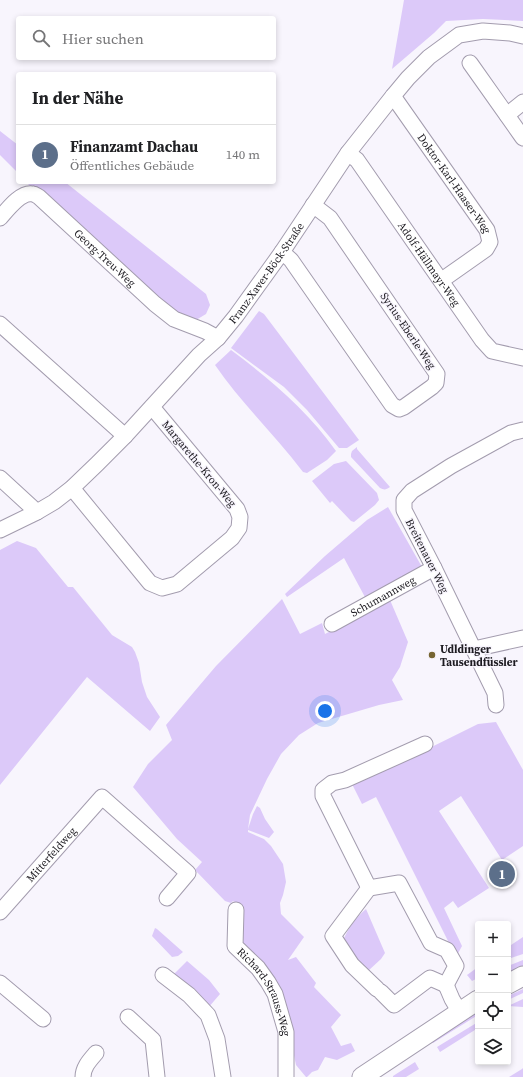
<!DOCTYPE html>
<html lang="de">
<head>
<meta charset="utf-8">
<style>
	body { margin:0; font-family:"Source Serif 4",serif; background:#f2f2f2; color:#202124 }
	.controls { position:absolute; right:12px; bottom:12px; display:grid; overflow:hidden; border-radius:4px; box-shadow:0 2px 6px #0003 }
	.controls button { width:36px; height:36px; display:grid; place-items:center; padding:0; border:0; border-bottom:1px solid #e0e0e0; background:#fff; color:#202124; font:20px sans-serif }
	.you { position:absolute; left:325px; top:711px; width:14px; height:14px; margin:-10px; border:3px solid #fff; border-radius:50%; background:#1a73e8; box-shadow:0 0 0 6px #1a73e833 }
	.badge { display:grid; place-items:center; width:26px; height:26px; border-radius:50%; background:#b45309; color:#fff; font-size:13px; font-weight:700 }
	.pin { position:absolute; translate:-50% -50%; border:2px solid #fff; box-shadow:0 1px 4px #0006 }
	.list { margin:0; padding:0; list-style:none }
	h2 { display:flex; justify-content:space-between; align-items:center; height:52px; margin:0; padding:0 16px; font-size:17px }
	h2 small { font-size:13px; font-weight:400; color:#757577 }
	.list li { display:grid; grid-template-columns:26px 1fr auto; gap:12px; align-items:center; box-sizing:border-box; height:60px; padding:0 16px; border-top:1px solid #e0e0e0 }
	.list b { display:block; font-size:15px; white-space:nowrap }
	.list p { margin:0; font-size:13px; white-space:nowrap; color:#757577 }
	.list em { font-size:13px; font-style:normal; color:#757577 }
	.icon { flex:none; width:22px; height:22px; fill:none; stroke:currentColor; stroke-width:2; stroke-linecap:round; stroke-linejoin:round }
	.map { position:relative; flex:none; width:523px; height:1077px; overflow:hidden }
	.search { position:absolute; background:#fff; box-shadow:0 2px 6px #0003; left:16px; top:16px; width:260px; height:44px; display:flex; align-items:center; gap:10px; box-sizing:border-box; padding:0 14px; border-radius:4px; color:#757577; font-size:15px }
	.panel { position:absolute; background:#fff; box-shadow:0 2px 6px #0003; left:16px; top:72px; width:260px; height:112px; border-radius:4px }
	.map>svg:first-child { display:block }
	.green { fill:#dcc9f9 }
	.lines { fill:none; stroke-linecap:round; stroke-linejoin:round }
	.minor-casing { stroke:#a39cae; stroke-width:17 }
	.major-casing { stroke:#a39cae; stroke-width:21 }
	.minor { stroke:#fff; stroke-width:15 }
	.major { stroke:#fff; stroke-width:19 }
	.poi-dot { fill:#766432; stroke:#f8f5fd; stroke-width:1.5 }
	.labels { text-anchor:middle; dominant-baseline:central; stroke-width:3; stroke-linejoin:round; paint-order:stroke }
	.street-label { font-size:11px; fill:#1d1b21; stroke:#f8f5fd }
	.poi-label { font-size:11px; font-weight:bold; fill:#1d1b21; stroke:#f8f5fd; text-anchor:start }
</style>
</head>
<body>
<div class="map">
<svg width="523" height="1077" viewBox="0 0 523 1077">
	<rect width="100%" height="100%" fill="#f8f5fd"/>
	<!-- green -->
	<path class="green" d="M404 0H523V21L483 19 446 21 434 33 392 69Z
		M0 131 18 145V173L0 155Z
		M26 182H65L206 294 210 305 206 314 196 320 176 314 34 190Z
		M259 311 264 314 359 440 347 448H339L307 410 284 387 231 348Z
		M231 350C271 380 307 410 336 451L327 460 307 473 303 472C275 435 241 403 215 365Z
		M357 447V449L390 487C386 490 384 490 380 488L351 457V454L352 451Z
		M346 461 377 493 379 500 375 505 354 522 351 521 332 501 330 503 312 481 334 464Z
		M388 507 422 567 366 599 344 558 287 597 285 594 325 556 367 520Z
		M17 541 36 548 68 587H73L112 635 132 647 135 652 139 663 142 682 147 697 160 717 150 731 87 677 0 785V550Z
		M282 599 300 634 322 623 325 634 390 600 408 642 400 667 392 680 403 700 379 705 318 723 299 735 281 754 267 779 250 815 248 829 253 814 257 806 260 808 265 819 274 832 269 838 248 830V832L264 839 271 846 283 864 286 882 283 895 280 903 281 914 304 937 288 960 296 957 316 983 314 987 341 1015 331 1027 341 1046 351 1043 355 1051 337 1060 325 1057 318 1070 312 1072 307 1077H306L296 1065 291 1041 289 1021 239 945 236 903 233 901 231 903 225 901 195 870 202 862 177 839 133 787 148 764 172 740 166 725 216 666Z
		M496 722 523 770V846L502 860 461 796 439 811 489 888 458 908 453 901 444 908 462 946 456 957 376 797 362 804 352 784 366 777 367 779 478 724Z
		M366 909 385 953 381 959 368 971 356 960 342 942C349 928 354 919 366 909Z
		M155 928 157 929 183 952 178 956 172 957 152 936Z
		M523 937V954L508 959V947Z
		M523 960V967L508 973V966Z
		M187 961 209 980 220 994 208 1008 172 976Z
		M478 967V978L472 981 467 975Z
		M523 989V993L508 1000V996Z
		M523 999V1007L508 1006Z
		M478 1011V1015L433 1043 430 1040Z
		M478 1022V1028L440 1052 437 1047Z
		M415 1062 419 1069 406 1077H393V1076Z
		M523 1068V1077H509L522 1069Z"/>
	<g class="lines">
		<!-- minor casing -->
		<g class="minor-casing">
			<g id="minor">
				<path d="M470 63 523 138"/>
				<path id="s1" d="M393 96 487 230 490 242 486 249 442 280"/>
				<path d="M507 115 523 102"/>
				<path id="s2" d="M348 153 357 160 482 340 492 351 523 358"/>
				<path id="s3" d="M0 218C7 210 21 191 33 194 35 194 37 196 39 197L155 304 174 319 205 331 218 338"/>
				<path d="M282 252 291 260 392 405 399 409 404 407 432 387 436 383 437 374 330 218 313 205"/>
				<path d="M0 324 125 436"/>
				<path d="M0 478 37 512"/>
				<path d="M72 488 150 583 162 588 177 584 232 538 239 528 240 517 237 509 152 407"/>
				<path id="s4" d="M0 530 37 512 54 502 72 488 97 464 125 436 199 355 218 338 236 316 282 252 348 153 393 96 408 78 429 57 459 35 483 31 510 33 523 36"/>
				<path id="s5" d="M332 624 434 568"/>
				<path d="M474 649 523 638"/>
				<path d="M496 705 495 693 434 568 404 510V500L412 491 451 466 511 433 523 430"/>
				<path d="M369 888 333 936 352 965 377 989"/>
				<path id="s6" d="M236 910 235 946 258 968 268 982 275 994 286 1032V1077"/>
				<path id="s7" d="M0 912 102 797 188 873 167 898"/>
				<path d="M163 975 189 995 208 1015 217 1039 223 1077"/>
				<path d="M0 983 43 1019"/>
				<path d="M446 985 452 999 459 1011"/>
				<path d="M381 992 394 1005 430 978 446 985 456 966 447 950 431 943 399 883 369 888 323 796V790L332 783 345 780 425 744"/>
				<path d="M128 1017 153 1040 157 1077"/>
				<path d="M83 1077C83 1067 90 1060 96 1053"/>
			</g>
		</g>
		<!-- major casing -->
		<g class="major-casing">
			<path id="major" d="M508 984 523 976
				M362 1077 478 1000"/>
		</g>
		<!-- minor -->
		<use href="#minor" class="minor"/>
		<!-- major -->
		<use href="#major" class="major"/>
	</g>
	<!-- markers -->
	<circle class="poi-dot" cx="432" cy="655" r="4"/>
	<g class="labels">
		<!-- street labels -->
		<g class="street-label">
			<text stroke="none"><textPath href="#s1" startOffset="107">Doktor-Karl-Haaser-Weg</textPath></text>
			<text stroke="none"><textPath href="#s3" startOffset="139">Georg-Treu-Weg</textPath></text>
			<text stroke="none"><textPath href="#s2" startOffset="138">Adolf-Hällmayr-Weg</textPath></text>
			<text stroke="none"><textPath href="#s4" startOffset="374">Franz-Xaver-Böck-Straße</textPath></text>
			<text transform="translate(408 331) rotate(56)">Syrius-Eberle-Weg</text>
			<text transform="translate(199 464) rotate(50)">Margarethe-Kron-Weg</text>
			<text transform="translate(427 556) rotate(63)">Breitenauer Weg</text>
			<text stroke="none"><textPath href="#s5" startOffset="58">Schumannweg</textPath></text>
			<text stroke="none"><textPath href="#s7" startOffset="77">Mitterfeldweg</textPath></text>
			<text stroke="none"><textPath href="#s6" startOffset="92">Richard-Strauss-Weg</textPath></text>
		</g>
		<!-- poi labels -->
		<g class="poi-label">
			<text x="440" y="649">Udldinger<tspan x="440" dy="13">Tausendfüssler</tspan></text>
		</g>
	</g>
</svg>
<div class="controls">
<button>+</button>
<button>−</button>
<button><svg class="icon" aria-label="locate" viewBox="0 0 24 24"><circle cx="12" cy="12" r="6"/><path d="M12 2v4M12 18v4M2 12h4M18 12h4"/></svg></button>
<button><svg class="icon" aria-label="layers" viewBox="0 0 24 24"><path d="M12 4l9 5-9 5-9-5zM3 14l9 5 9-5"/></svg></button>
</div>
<div class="you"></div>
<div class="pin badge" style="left:502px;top:874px;background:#5c6f8a">1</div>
<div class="search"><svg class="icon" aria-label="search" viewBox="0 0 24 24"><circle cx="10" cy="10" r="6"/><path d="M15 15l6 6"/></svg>Hier suchen</div>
<section class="panel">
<h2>In der Nähe<small></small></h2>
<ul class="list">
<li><span class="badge" style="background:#5c6f8a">1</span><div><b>Finanzamt Dachau</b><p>Öffentliches Gebäude</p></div><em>140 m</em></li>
</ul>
</section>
</div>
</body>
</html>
